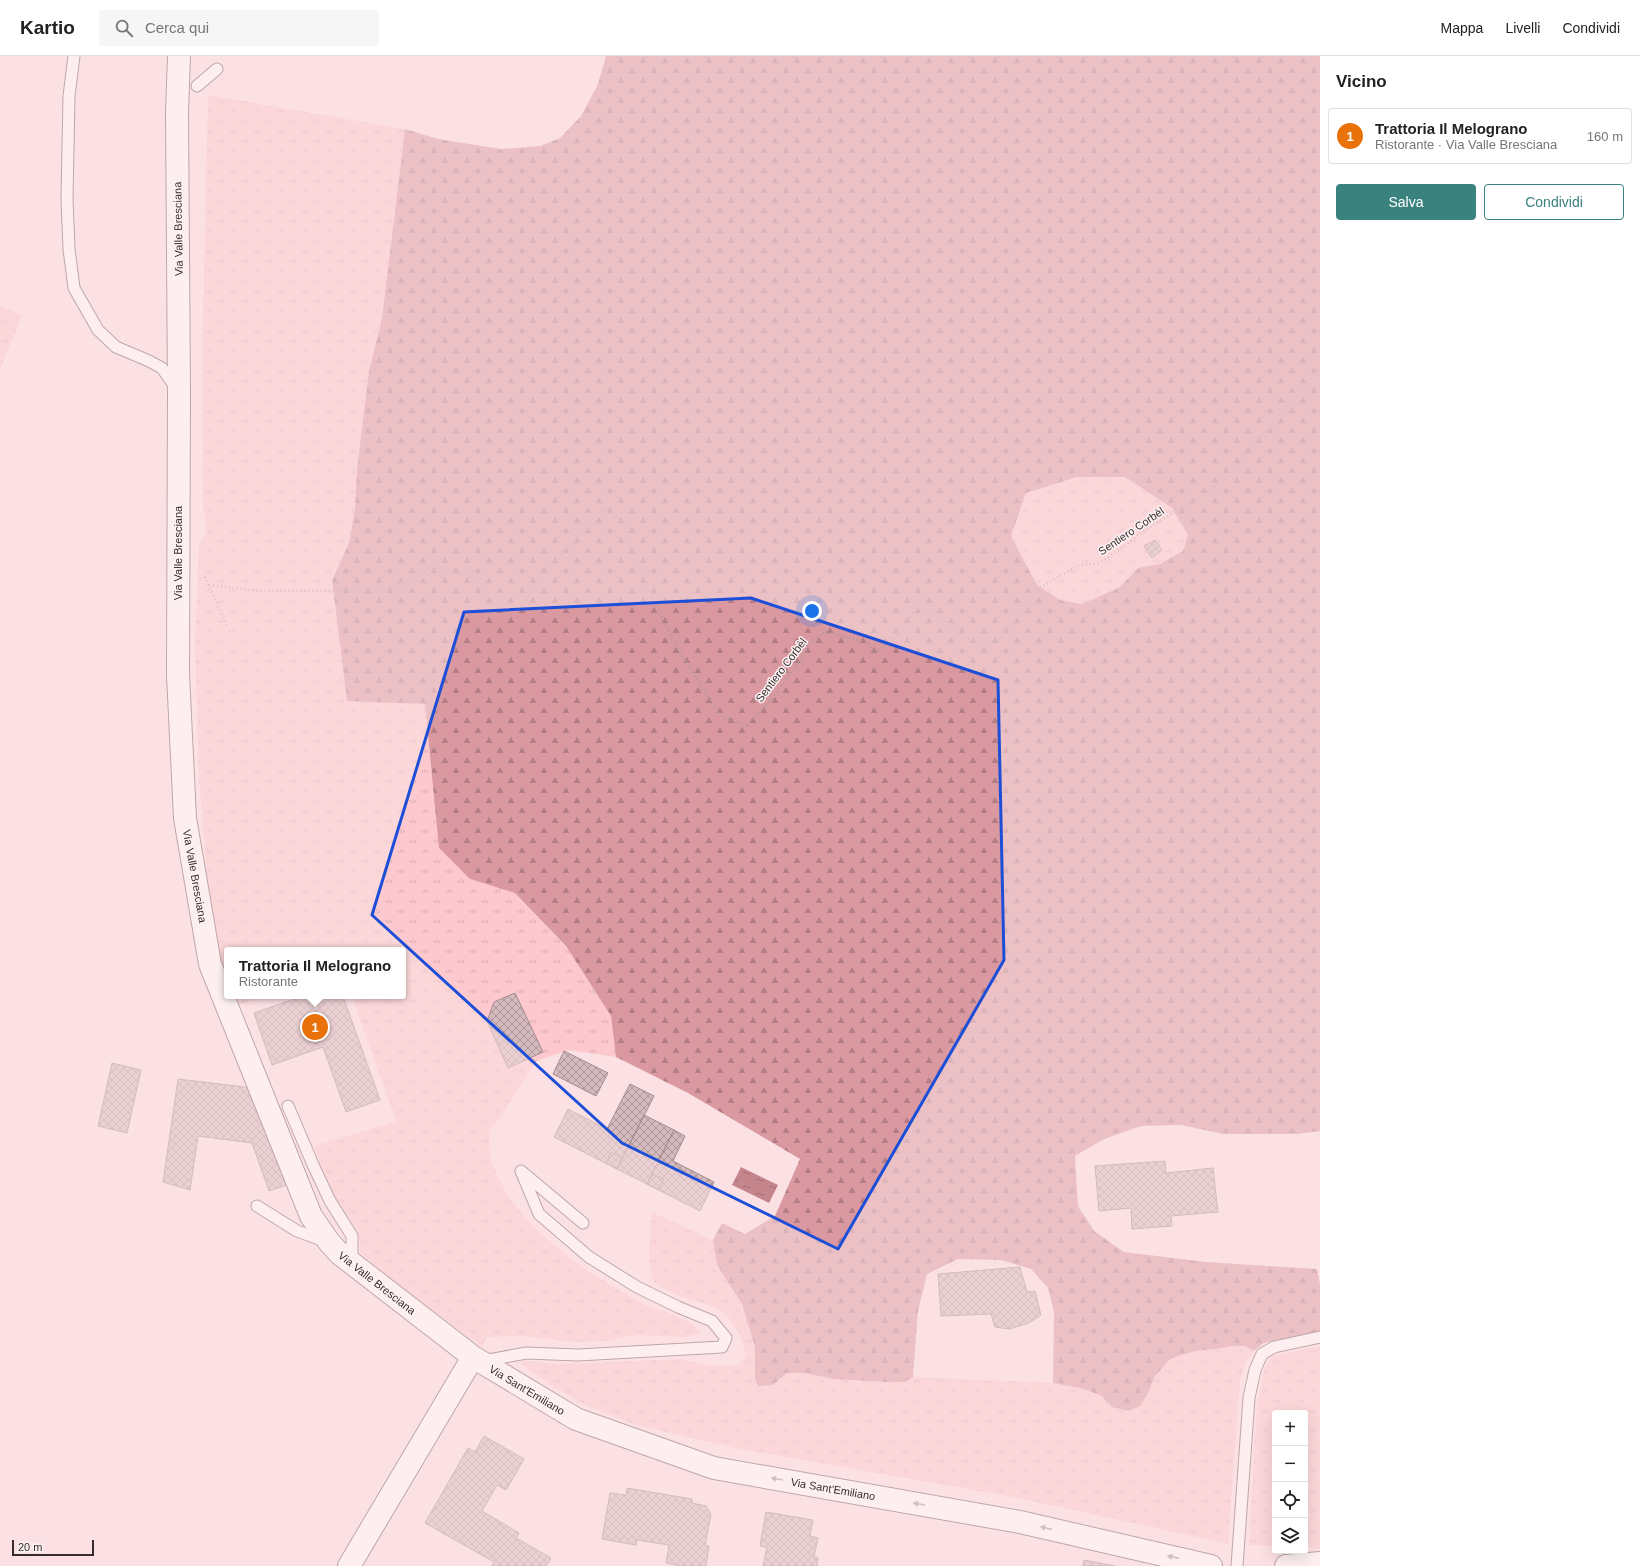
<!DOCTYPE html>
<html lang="it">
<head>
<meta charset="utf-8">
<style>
	body { margin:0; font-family:Helvetica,sans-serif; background:#f6f6f6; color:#222 }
	.controls { position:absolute; right:12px; bottom:12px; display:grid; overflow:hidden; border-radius:4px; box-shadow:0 4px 16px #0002 }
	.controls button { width:36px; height:36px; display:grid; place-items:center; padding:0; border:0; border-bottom:1px solid #e0e0e0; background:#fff; color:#222; font:20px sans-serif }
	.scale { position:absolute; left:12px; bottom:10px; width:82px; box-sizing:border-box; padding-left:4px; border:2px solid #362c2d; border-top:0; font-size:11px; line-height:14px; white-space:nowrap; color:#362c2d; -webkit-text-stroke:3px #fef3f4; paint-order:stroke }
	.you { position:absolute; left:812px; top:555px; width:14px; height:14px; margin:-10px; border:3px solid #fff; border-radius:50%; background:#1a73e8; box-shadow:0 0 0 6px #1a73e833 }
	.badge { display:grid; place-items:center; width:26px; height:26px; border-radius:50%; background:#3a827e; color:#fff; font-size:13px; font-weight:700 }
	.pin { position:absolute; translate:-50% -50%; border:2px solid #fff; box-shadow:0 1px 4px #0006 }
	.popup { position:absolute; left:224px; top:891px; width:182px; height:52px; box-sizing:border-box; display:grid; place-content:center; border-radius:4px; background:#fff; filter:drop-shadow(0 1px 3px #0005); font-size:13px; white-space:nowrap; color:#767676 }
	.popup b { font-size:15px; color:#222 }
	.popup::after { content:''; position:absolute; left:50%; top:100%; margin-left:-8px; border:8px solid transparent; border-top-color:#fff }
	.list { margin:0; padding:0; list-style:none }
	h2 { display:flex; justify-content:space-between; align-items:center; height:52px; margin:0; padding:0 16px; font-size:17px }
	h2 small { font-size:13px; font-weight:400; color:#767676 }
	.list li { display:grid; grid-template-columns:26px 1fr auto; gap:12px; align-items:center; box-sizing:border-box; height:56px; margin:0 8px 8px; padding:0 8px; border:1px solid #e0e0e0; border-radius:4px }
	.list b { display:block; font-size:15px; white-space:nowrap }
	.list p { margin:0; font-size:13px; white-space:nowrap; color:#767676 }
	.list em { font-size:13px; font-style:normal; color:#767676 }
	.actions { display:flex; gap:8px; padding:12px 16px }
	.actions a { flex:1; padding:9px 0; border:1px solid #3a827e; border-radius:4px; text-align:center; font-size:14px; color:#3a827e }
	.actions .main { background:#3a827e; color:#fff }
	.icon { flex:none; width:22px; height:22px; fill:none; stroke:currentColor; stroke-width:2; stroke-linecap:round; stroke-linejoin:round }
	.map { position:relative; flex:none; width:1320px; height:1510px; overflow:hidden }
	header { display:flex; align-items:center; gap:24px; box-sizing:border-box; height:56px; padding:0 20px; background:#fff; border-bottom:1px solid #e0e0e0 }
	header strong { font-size:19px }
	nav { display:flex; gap:22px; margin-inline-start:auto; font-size:14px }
	.search { width:280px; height:36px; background:#f6f6f6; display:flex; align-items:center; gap:10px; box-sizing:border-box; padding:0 14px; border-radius:4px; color:#767676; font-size:15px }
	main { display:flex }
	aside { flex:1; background:#fff }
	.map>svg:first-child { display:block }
	.grass { fill:url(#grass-tufts) }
	.forest { fill:url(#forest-firs); fill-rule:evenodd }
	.water { fill:url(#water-ripples) }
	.building { fill:url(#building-cross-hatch); stroke:#a48b8e }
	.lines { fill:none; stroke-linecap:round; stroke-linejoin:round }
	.service-casing { stroke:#755e60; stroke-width:13 }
	.minor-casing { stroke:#755e60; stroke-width:24 }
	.path { stroke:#ac989a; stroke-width:2.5; stroke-dasharray:1 3; stroke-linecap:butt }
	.service { stroke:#fff; stroke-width:11 }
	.minor { stroke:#fff; stroke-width:22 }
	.oneway { fill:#9a9696 }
	.marked { fill:none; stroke:#1d4ed8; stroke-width:3; stroke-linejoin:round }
	.labels { text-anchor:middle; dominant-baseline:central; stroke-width:3; stroke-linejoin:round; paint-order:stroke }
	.street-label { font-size:11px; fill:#362c2d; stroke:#fef3f4 }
</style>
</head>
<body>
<header>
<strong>Kartio</strong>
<div class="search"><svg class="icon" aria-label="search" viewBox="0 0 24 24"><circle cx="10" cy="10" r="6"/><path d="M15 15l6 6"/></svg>Cerca qui</div>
<nav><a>Mappa</a><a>Livelli</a><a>Condividi</a></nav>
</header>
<main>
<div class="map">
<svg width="1320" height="1510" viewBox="0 0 1320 1510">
	<defs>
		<pattern id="grass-tufts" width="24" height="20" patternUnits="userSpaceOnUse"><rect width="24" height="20" fill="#fdc9cf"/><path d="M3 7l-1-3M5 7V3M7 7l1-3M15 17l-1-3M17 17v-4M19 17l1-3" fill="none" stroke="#d9adb2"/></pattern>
		<pattern id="forest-firs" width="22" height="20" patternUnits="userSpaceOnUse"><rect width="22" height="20" fill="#da99a1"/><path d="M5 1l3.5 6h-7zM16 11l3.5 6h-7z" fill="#b27d84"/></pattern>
		<pattern id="water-ripples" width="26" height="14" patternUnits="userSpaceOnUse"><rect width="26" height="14" fill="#c5858d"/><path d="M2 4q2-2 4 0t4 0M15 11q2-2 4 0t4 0" fill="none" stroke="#a16d74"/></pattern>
		<pattern id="building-cross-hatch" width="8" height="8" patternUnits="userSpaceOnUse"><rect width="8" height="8" fill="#d4babd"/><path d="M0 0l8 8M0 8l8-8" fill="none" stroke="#ad979a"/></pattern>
	</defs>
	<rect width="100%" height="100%" fill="#fce1e4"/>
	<!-- grass -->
	<path class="grass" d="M208 39 405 73 382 262 369 315 357 413 355 453 349 487 332 524 347 644 426 648 431 715 470 823 515 837 566 890 611 960 616 1001 568 994 537 1005 500 1062 489 1075C490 1084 489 1094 491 1103 507 1163 591 1222 645 1248 663 1257 688 1260 701 1277L686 1281 637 1279 604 1285 569 1286 524 1280 487 1281 482 1291 392 1224 360 1196 358 1175 332 1137 314 1090 396 1065 352 940H403V894H227V934L212 886 199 723 195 588 199 489 207 475 203 452 202 303Z
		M0 249 22 260 0 313Z
		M1077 421H1125L1172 452 1188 479 1183 495 1160 508 1138 512 1120 531 1082 548 1060 544 1037 529 1011 480 1026 437Z
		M230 940H273L234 949Z
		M652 1156 713 1184 717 1209 742 1248 755 1291V1323L780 1324 787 1317H804L834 1323 886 1326H904L913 1321 1053 1327 1084 1333 1102 1340 1112 1351 1148 1337 1155 1320 1170 1303 1195 1295 1216 1293 1233 1290H1245L1254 1295 1245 1307 1240 1325 1228 1488 1023 1443 735 1392 636 1369 587 1350 555 1332 520 1307 526 1305 558 1308 681 1303 708 1309 728 1310 740 1308 746 1299C743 1283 730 1256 713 1250 700 1245 685 1243 672 1237 666 1234 660 1230 654 1226L649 1207 650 1169Z
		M1320 1290V1493L1305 1492V1357H1275V1490L1249 1489 1257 1351 1264 1314 1272 1300Z"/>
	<!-- forest -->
	<path class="forest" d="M606 0H1320V1075L1297 1078H1223L1181 1069 1141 1070 1104 1083 1075 1100 1078 1150 1094 1175 1124 1196 1206 1206 1317 1213 1320 1228V1275L1264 1287 1254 1295 1245 1290H1233L1216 1293 1195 1295 1170 1303 1155 1320 1148 1337 1140 1350 1128 1355 1112 1351 1102 1340 1084 1333 1053 1327 1054 1256 1048 1232 1031 1213 1001 1204 958 1203 927 1218 918 1255 913 1321 904 1326H886L834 1323 804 1317H787L773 1329 758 1330 755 1323V1291L742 1248 717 1209 713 1184 722 1167 745 1178 775 1160 800 1103 688 1037 616 1001 611 960 566 890 515 837 470 823 439 792 425 648 347 645 332 524 349 487 355 453 357 413 369 315 382 262 405 73 438 83 501 93 540 90 560 82 581 60 598 28ZM1077 421H1125L1172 452 1188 479 1183 495 1160 508 1138 512 1120 531 1082 548 1060 544 1037 529 1011 480 1026 437Z"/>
	<!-- water -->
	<path class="water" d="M741 1111 778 1129 769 1147 732 1129Z"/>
	<!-- building -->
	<path class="building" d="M1155 484 1162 494 1152 502 1144 490Z
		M515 937 543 996 508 1012 487 965 494 946Z
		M303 940H343L380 1044 346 1056 323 991 272 1009 254 957Z
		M564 995 608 1017 596 1040 553 1018Z
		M112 1007 141 1014 127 1077 98 1070Z
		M178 1023 253 1032 292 1127 269 1135 252 1087 198 1080 190 1134 163 1126Z
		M630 1028 654 1040 617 1113 554 1081 568 1053 607 1073Z
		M644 1059 674 1074 647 1128 617 1113Z
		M674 1074 685 1080 673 1105 714 1126 700 1155 647 1128Z
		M611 1096 622 1102 617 1113 606 1107Z
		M1165 1105 1166 1117 1213 1112 1218 1156 1171 1160 1172 1170 1132 1173 1131 1152 1099 1155 1095 1110Z
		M653 1118 664 1123 658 1134 647 1128Z
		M1020 1211 1027 1236 1035 1235 1041 1259 1029 1267 1009 1273 995 1271 991 1258 941 1260 938 1218Z
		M484 1380 524 1403 506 1434 497 1429 482 1455 519 1477 516 1482 551 1502 546 1510H492L494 1506 425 1467 468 1392 475 1396Z
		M627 1432 692 1443V1447L706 1450 711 1458 705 1490H709L706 1510H681L666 1507 669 1489 637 1484 636 1489 602 1483 610 1437 626 1439Z
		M766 1456 813 1464 810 1480 818 1482 814 1501 818 1502 817 1510H763L767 1491 760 1490Z
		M1084 1504 1115 1510H1083Z"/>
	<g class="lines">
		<!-- service casing -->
		<g class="service-casing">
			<path id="service" d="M74 0 69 40 67 143 69 193 74 232 98 274 116 291 149 305 162 312 176 332
				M197 30 217 13
				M288 1050 314 1111 330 1145 352 1180V1207
				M257 1150 297 1175 325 1185
				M483 1305 526 1297 578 1299 722 1291 726 1282 712 1265 678 1251 637 1231 589 1201 539 1158 521 1115 583 1167
				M1237 1510 1249 1342 1255 1314 1262 1298 1274 1291 1320 1281"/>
		</g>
		<!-- minor casing -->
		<g class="minor-casing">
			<path id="minor" d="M179 0 177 56 179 337 178 619 185 762 210 908 311 1160 329 1186 340 1198 473 1301 576 1363 714 1412 1020 1466 1211 1510
				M349 1510 473 1301
				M1286 1510 1320 1507"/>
		</g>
		<!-- path -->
		<path class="path" d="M205 521 227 570
			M209 529 259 535 390 534 411 526 431 510 479 523 490 541 519 553 569 488 602 454 622 463 644 523 666 570 684 604 722 661 747 669 769 646 800 605 808 588 824 576 867 586 873 597C896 586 908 565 921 544 935 556 969 590 988 589 991 588 994 587 997 586L1038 533 1077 510 1099 507 1128 488 1142 476 1220 428 1320 312"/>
		<!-- service -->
		<use href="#service" class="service"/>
		<!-- minor -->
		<use href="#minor" class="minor"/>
	</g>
	<!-- one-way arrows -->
	<defs><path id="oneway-solid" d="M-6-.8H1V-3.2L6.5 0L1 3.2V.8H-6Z"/></defs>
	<g class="oneway">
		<use href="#oneway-solid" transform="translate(777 1423) rotate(-170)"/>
		<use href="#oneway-solid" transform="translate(919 1448) rotate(-170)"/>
		<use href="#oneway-solid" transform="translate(1046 1472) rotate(-167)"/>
		<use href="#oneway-solid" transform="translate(1173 1501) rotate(-167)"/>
	</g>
	<!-- marked area -->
	<path d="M0 0H1320V1510H0ZM751 542 998 624 1004 904 838 1193 622 1087 372 859 464 556Z" fill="#fce1e4" fill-opacity=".55" fill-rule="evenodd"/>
	<path class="marked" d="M751 542 998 624 1004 904 838 1193 622 1087 372 859 464 556Z"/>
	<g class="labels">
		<!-- street labels -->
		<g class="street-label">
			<text transform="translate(178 173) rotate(-91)">Via Valle Bresciana</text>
			<text transform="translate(1131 475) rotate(-34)">Sentiero Corbèl</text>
			<text transform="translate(178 497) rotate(-90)">Via Valle Bresciana</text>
			<text transform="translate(781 614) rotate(-53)">Sentiero Corbèl</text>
			<text transform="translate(195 820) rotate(80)">Via Valle Bresciana</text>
			<text transform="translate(377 1227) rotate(38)">Via Valle Bresciana</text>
			<text transform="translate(527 1334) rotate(31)">Via Sant'Emiliano</text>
			<text transform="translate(833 1433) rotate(10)">Via Sant'Emiliano</text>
		</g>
	</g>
</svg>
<div class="controls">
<button>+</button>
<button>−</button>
<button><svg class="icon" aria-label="locate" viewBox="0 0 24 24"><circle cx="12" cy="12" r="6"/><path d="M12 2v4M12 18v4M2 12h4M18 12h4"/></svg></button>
<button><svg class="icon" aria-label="layers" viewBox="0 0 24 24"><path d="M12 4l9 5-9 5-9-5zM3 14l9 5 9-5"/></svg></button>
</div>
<div class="scale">20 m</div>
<div class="you"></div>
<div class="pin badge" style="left:315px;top:971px;background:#e8710a">1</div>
<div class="popup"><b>Trattoria Il Melograno</b>Ristorante</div>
</div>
<aside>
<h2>Vicino<small></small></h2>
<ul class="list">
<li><span class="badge" style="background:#e8710a">1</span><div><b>Trattoria Il Melograno</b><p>Ristorante · Via Valle Bresciana</p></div><em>160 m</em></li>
</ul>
<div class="actions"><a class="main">Salva</a><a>Condividi</a></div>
</aside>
</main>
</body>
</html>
